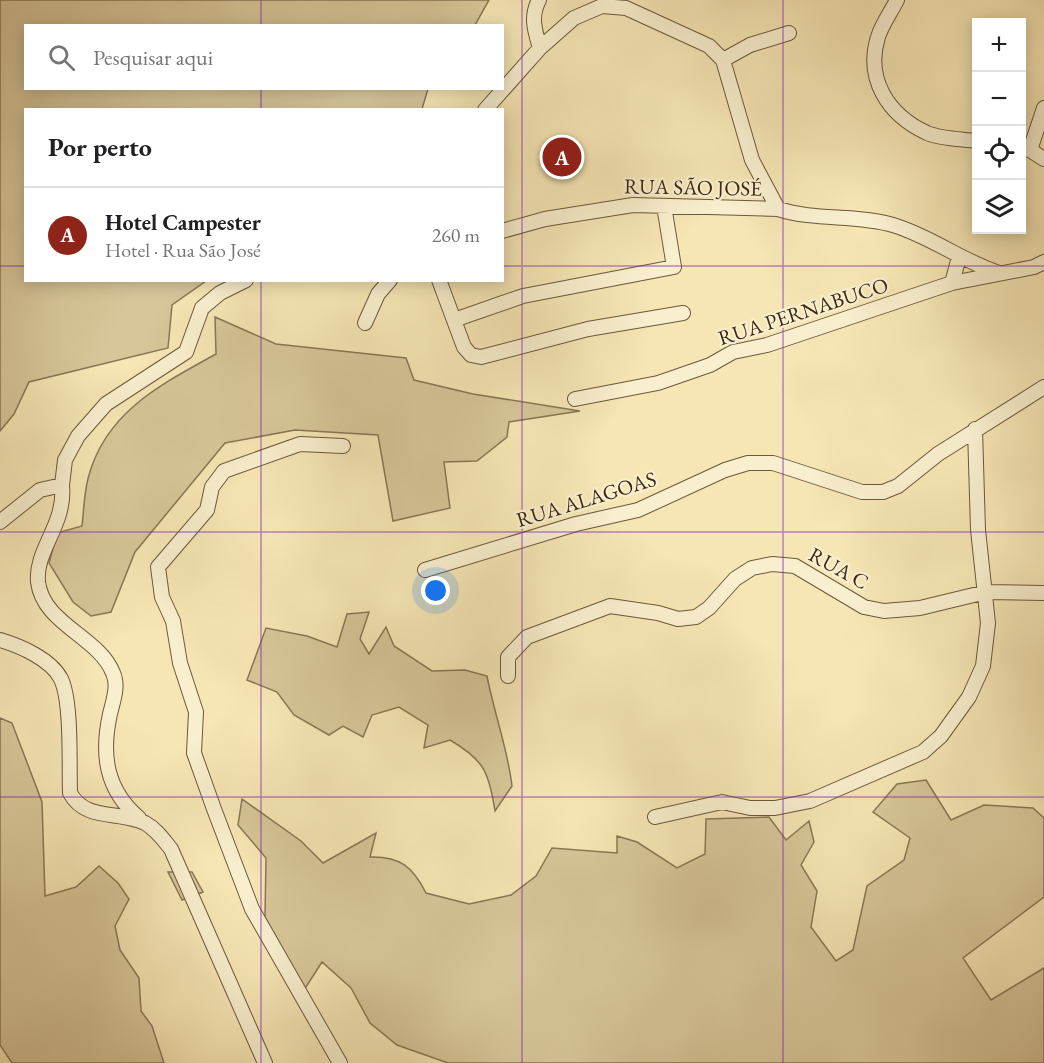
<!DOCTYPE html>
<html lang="pt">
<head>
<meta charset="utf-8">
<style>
	body { margin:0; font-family:"EB Garamond",serif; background:#f2f2f2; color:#202124 }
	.controls { position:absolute; right:18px; top:18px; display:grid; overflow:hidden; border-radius:0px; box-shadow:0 3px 15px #0003 }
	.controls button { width:54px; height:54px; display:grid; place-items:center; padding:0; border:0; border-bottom:2px solid #e0e0e0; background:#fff; color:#202124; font:30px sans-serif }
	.you { position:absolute; left:436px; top:591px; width:21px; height:21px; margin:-15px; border:4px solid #fff; border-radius:50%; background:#1a73e8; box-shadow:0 0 0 9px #1a73e833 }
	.badge { display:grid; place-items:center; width:39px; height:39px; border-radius:50%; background:#8f2418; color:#fff; font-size:20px; font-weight:700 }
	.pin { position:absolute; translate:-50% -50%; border:3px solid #fff; box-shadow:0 2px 6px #0006 }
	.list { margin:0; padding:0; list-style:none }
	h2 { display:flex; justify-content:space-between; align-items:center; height:78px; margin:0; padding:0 24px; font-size:26px }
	h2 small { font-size:20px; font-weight:400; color:#757577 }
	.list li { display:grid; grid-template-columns:39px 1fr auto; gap:18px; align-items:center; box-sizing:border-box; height:96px; padding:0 24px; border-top:2px solid #e0e0e0 }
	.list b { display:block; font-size:22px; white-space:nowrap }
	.list p { margin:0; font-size:20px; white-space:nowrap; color:#757577 }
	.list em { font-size:20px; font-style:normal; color:#757577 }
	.icon { flex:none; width:33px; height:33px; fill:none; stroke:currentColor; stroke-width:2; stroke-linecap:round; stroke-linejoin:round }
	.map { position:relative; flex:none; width:1044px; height:1063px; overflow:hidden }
	.search { position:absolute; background:#fff; box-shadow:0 3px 15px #0003; left:24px; top:24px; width:480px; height:66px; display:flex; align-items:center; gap:15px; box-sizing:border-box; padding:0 21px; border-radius:0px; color:#757577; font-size:22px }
	.panel { position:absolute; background:#fff; box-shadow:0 3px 15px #0003; left:24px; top:108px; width:480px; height:174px; border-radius:0px }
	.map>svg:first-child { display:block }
	.green { fill:#d7c699; stroke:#8a7656; stroke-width:1.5 }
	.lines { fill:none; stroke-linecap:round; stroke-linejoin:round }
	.minor-casing { stroke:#6b573c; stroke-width:16 }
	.minor { stroke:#f9efce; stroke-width:14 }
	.grid { fill:none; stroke:#7b2cbf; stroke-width:1.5; stroke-opacity:0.55 }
	.labels { text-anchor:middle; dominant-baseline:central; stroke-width:4.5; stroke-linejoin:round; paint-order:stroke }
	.street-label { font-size:21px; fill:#3d2714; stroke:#f9efce }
</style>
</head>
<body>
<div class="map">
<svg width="1044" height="1063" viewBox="0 0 1044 1063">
	<rect width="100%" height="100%" fill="#f6e6b4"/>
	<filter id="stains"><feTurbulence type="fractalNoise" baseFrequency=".00333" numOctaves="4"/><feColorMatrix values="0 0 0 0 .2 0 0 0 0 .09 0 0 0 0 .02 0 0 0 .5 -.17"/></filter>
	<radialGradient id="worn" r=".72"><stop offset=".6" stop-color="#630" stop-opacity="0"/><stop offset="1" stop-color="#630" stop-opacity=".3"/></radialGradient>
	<!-- green -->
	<path class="green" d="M0 0H489L475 25 26 26V88L428 89 422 109 26 110V280L206 281 172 305 168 348 29 382 14 414 0 431Z
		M215 317 276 344 406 358 414 380 473 394 580 411 509 422 507 437 477 461 444 462 450 508 393 521 378 435 295 430 225 443 135 552 111 612 91 616 73 602 49 563 57 533 82 526C84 509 84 491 89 475 107 411 162 384 216 354Z
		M369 612 360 639 369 654 386 627 394 646 432 671 465 670 487 676C494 713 508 750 512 786L495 811C489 772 484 760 450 740L424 748 428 725 399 707 372 715 363 737 343 726 329 735 294 715 277 692 247 680 266 628 307 636 337 647 347 614Z
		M0 718 12 723 42 802 45 896 76 887 99 866 118 883 129 899 115 926 120 950 139 978 141 1011 152 1026 164 1063H12L0 1045Z
		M926 780 951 820 984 805 1033 808 1044 818V897L963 958 991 1000 1044 968V1063H448L397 1045 370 1023 351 988 322 962 304 990 265 917 266 858 238 825 242 799 301 841 323 863 376 833 370 857C400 856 413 867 426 893L469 904 511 895 536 876 552 848 617 853V836L637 842 677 868 705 854 706 819 769 817 786 840 809 821 814 842 801 865 817 891 811 927 836 961 853 950 867 886 904 860 910 838 873 812 897 784Z
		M168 872H192L203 892 182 900Z"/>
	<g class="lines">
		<!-- minor casing -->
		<g class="minor-casing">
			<path id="minor" d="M539 0C530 17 535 31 540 48
				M897 0C891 12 882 24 878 37 865 79 888 115 927 133 941 139 961 139 976 141
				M723 60 750 45 789 33
				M485 110 540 48 574 18 602 6 626 8 709 46 723 60 752 160 778 209C816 221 855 214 893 225 930 236 962 261 999 273
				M1022 149 1030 150 1044 159
				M1030 150 1044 108
				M502 231 545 219 633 205 778 209
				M439 280 464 347 471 355 481 357 588 329 683 313
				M952 283 959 257
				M454 320 523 296 674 267 664 206
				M365 323 378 294 390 280
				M575 399 658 383 710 365 733 352 767 345 952 283 1034 267 1044 262
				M62 485 65 460 78 436 106 404 186 352 202 308 220 293 246 280
				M0 522 40 490 62 485C66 525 35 549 38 582 43 624 99 637 113 673 119 686 113 701 110 714 101 755 106 790 139 818
				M425 570 576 524 638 510 725 470 748 463H773L862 492H883L898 486 938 454 1044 387
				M0 640C20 646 51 659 61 679 72 702 69 765 70 793 86 822 119 810 145 823 156 829 163 839 171 849L265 1063
				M508 676V657L527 637 610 606 658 613 678 619 696 617 709 608 735 579 752 568 772 564 795 566 864 607 884 611 920 608 986 592 1044 593
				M655 817 722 802 750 808H775L810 801 923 752 941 736 969 697 983 666 988 623 978 530 975 429
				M340 1063 252 909 214 809 194 753 196 712 180 663 173 621 162 597 158 567 207 510 212 487 224 471 300 444 343 446"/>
		</g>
		<!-- minor -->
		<use href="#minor" class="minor"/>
	</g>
	<!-- grid -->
	<path class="grid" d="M261 0V26M522 0V1063M783 0V1063M261 88V110M0 266H26M502 266H1044M261 280V1063M0 532H1044M0 797H1044"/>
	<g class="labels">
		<!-- street labels -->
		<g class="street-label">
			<text transform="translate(693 187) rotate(1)">RUA SÃO JOSÉ</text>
			<text transform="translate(803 311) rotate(-18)">RUA PERNABUCO</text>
			<text transform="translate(586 499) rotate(-17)">RUA ALAGOAS</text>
			<text transform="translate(839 568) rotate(29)">RUA C</text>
		</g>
	</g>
	<rect width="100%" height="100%" filter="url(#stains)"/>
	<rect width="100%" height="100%" fill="url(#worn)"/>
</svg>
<div class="controls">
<button>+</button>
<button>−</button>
<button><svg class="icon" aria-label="locate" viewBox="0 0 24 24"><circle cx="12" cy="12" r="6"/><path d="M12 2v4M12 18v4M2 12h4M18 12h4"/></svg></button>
<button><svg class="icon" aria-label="layers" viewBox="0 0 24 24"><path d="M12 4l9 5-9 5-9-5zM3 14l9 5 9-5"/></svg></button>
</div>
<div class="you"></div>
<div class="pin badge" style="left:562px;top:157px">A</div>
<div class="search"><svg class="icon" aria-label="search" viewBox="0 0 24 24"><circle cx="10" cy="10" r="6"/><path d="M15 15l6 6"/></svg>Pesquisar aqui</div>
<section class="panel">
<h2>Por perto<small></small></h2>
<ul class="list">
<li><span class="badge">A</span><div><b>Hotel Campester</b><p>Hotel · Rua São José</p></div><em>260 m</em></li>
</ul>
</section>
</div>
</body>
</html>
